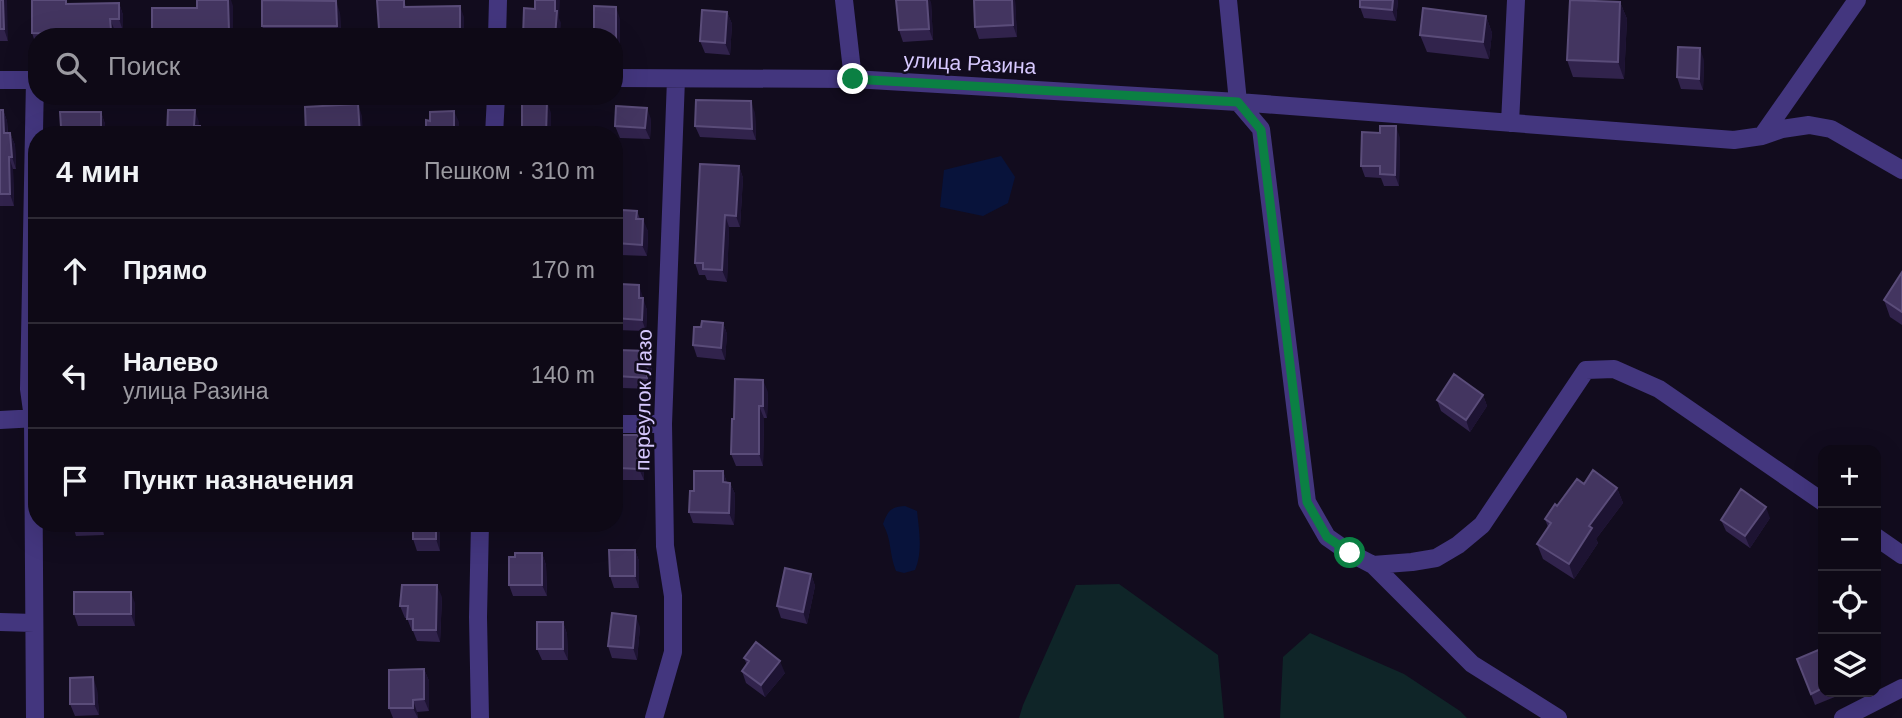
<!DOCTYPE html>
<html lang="ru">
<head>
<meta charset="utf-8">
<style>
	body { margin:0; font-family:Helvetica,sans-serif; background:#17121f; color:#f1f3f6 }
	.controls { position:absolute; right:21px; bottom:21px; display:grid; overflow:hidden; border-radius:14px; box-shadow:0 7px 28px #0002 }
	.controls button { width:63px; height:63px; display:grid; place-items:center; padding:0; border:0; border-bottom:2px solid #2e2a35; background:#0e0916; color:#f1f3f6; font:35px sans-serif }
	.stop { position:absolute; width:21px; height:21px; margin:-16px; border:5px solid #0b8043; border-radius:50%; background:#fff }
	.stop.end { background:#0b8043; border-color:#fff; box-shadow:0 2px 7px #0008 }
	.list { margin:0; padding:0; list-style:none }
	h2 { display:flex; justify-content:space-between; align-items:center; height:91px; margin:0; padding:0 28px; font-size:30px }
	h2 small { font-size:23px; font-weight:400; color:#9b9aa1 }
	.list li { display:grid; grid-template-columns:46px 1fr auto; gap:21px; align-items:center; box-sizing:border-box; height:105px; padding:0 28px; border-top:2px solid #2e2a35 }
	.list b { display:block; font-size:26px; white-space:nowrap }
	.list p { margin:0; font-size:23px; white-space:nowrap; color:#9b9aa1 }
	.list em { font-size:23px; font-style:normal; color:#9b9aa1 }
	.icon { flex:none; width:38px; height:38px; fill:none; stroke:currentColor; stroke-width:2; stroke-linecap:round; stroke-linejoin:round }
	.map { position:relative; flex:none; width:1902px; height:718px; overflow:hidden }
	.search { position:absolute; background:#0e0916; box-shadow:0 7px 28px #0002; left:28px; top:28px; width:595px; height:77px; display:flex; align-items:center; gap:18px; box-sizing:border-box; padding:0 24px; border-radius:28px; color:#9b9aa1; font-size:26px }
	.panel { position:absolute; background:#0e0916; box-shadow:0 7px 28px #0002; left:28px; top:126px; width:595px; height:406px; border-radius:28px }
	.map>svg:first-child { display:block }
	.green { fill:#0f2528 }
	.water { fill:#08133b }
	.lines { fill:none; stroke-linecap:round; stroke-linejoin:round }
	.minor { stroke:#43367e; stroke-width:18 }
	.wall { fill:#31234c }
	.shaded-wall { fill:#1d1332 }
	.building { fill:#433560; stroke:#5a4c79; stroke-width:2 }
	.route { stroke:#0b8043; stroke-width:9 }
	.labels { text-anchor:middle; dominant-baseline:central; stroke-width:5; stroke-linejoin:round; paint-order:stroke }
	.street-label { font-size:21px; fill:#d7c9ff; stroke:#120c1e }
</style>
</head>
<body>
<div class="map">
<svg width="1902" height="718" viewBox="0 0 1902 718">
	<rect width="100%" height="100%" fill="#120c1e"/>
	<!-- green -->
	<path class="green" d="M1119 584 1218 655 1224 718H1019L1023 705 1076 585Z
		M1310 633 1404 674 1460 711 1467 718H1280L1283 657Z"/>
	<!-- water -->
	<path class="water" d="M1001 156 1015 177 1008 203 983 216 940 207 944 170Z
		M905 506 917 511C919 530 923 552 915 570L904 573 896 571C889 554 892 540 883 524 888 511 890 507 905 506Z"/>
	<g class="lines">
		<!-- minor -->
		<path class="minor" d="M844 0 853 79
			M1228 0 1238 102 1261 129 1307 502 1327 537 1350 553 1373 565 1412 562 1436 558 1458 545 1482 525 1586 370 1614 369 1659 389 1823 502
			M497 37 498 0
			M614 78 853 79 1238 102 1734 140 1762 136 1782 129 1809 125 1831 129 1902 170
			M0 80H37
			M1510 123 1516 0
			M494 135 496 96
			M1762 136 1857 0
			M0 420 37 418
			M614 424H663
			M480 523 478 617 480 718
			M1876 537 1902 555
			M1373 565 1472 664 1558 718
			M0 622 34 623
			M35 718 33 418 29 389 35 80
			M654 718 673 652V596L665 546 663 424 676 79
			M1843 718 1902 688"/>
	</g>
	<!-- wall -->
	<path class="wall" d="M0 0 8 41H0Z
		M66 0 67 4 119 3 123 15V31H115V37H37L36 45 32 33Z
		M404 0 406 7 464 17V37H381L379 29Z
		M1015 0 1017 37 979 39 975 27Z
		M1398 0 1396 21 1364 18 1360 7Z
		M931 2 933 40 903 42 899 30Z
		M1620 2 1627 19 1624 79 1573 77 1567 60Z
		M233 6V37H154L152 31 197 8Z
		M727 12 732 24 730 55 705 53 700 41Z
		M340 13 341 37H266L262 26Z
		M1486 16 1492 33 1489 59 1427 52 1420 35Z
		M620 19V50H614V37Z
		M1704 60 1703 90 1681 89 1677 77Z
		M0 110H3L7 121 8 133H10L15 145 16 169H13L14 206H0Z
		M101 112 105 124V135H63L61 127Z
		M755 113 756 140 700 137 695 126Z
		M651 119 650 139 620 138 615 126Z
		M1400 138 1399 186H1384L1381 178 1365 177 1361 166Z
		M739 166 743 178 740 227H729L727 282 707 280 705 275H699L695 263Z
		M637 211 640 219 648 231 647 256 620 255 616 243 622 218Z
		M1902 272V325L1890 317 1884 300Z
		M619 295 643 297V300L647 310 646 331 617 330 614 321V301Z
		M723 323 727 334 725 360 697 357 693 345 701 327Z
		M652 363 651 389 622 388 617 376Z
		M768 392 767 418H764L763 466H736L731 454 734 419Z
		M1483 395 1487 406 1470 432 1441 411 1437 400Z
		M642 447 644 480H622L618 468Z
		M723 471 727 483H730L735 494 734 525 693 523 689 512 694 491Z
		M1584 484 1617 488 1623 503 1596 539 1598 543 1574 579 1543 559 1537 544 1548 527 1545 519 1557 506Z
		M1770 518 1750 548 1726 531 1721 520Z
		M72 523H104V535L76 536Z
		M269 523H350V526L303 528 304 532H272Z
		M440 523V551H417L413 539Z
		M635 550 639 561V588H614L610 576Z
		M542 553 546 565 547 596H513L509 585 515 557Z
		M811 574 815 586 807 624 781 618 777 606Z
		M442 597 440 642 417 641 413 631H412L407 618H405L400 606Z
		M135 603V626H78L74 614Z
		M563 622 567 634 568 660H542L537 649Z
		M640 627 637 660 612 658 608 646Z
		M1823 648V692H1847L1815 705 1797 659Z
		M744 658 785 673 765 697 746 683 742 671 747 665Z
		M424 669 429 681V711L417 712 418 718H393L389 708Z
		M97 689 99 715 75 716 70 704Z"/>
	<!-- shaded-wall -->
	<path class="shaded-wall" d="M3 0H7L8 41 4 29Z
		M228 0H231L233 6V37H231L229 31Z
		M555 0H560L559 18 561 23 560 37H555Z
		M927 0H930L931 2 933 40 929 29Z
		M1012 0H1015L1017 37 1013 25Z
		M1393 0H1398L1396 21 1392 10Z
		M336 1 340 13 341 37 337 26Z
		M1620 2 1627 19 1624 79 1618 62Z
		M119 3 123 15V31L119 19Z
		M460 6 464 17V37H462L460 30Z
		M616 7 620 19V50L616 39Z
		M727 12 732 24 730 55 725 43Z
		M1486 16 1492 33 1489 59 1483 42Z
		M110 19 115 31V37H113L111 30Z
		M1700 48 1704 60 1703 90 1699 79Z
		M547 101 551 113V135H546Z
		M751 101 755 113 756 140 752 129Z
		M358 104 362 116 363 135H360Z
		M647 108 651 119 650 139 645 128Z
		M3 110 7 121 8 145 4 133Z
		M195 110 199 122 198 135 194 126Z
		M454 111 459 122V135H454Z
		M101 112 105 124V135H102L101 132Z
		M1396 126 1400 138 1399 186 1395 175Z
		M10 133 15 145 16 169 12 157Z
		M9 157 13 169 14 206 10 194Z
		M739 166 743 178 740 227 736 216Z
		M725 215 729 227 727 282 722 270Z
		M643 219 648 231 647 256 642 245Z
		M639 285 647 310 646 331 642 320 639 298Z
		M723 323 727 334 725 360 721 348Z
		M648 351 652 363 651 389 647 378Z
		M763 380 768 392 767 418 763 406Z
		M1483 395 1487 406 1470 432 1466 420Z
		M759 406 764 418 763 466 759 454Z
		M638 435 642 447 644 480 639 469Z
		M723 471 727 483 723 482Z
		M730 483 735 494 734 525 729 513Z
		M1617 488 1623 503 1596 539 1598 543 1574 579 1569 564 1589 526Z
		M1766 507 1770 518 1750 548 1745 536Z
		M100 523H104V535Z
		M436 523H440V551L436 539Z
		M635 550 639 561V588L635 576Z
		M542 553 546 565 547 596 542 585Z
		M811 574 815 586 807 624 803 612Z
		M437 585 442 597 440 642 436 630Z
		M131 592 135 603V626L131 614Z
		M636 616 640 627 637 660 633 648Z
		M563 622 567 634 568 660 563 649Z
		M780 661 785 673 765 697 761 685Z
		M424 669 429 681V711L424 699Z
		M93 677 97 689 99 715 94 704Z
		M413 700 417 712 418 718 413 708Z"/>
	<!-- building -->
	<path class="building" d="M0 0H3L4 29H0Z
		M32 0H66V4L119 3V19H110L111 30H66V34L32 33Z
		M197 0H228L229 31H152V8H197Z
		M262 0 336 1 337 26H262Z
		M377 0H404V7L460 6V30L428 31V29H379Z
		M535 0H555V11H557L555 37H523L524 8 535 9Z
		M896 0H927L929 29 899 30Z
		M974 0H1012L1013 25 975 27Z
		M1360 0H1393L1392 10 1360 7Z
		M1570 0 1620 2 1618 62 1567 60Z
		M594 6 616 7V39H614V37H594Z
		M1423 8 1486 16 1483 42 1420 35Z
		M702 10 727 12 725 43 700 41Z
		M1678 47 1700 48 1699 79 1677 77Z
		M522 100 547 101 546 135H522Z
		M696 100 751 101 752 129 695 126Z
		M358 104 360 135H332V133L306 135 305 107Z
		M616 106 647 108 645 128 615 126Z
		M0 110H3L4 133H10L12 157H9L10 194H0Z
		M168 110H195L194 126H200V135H167Z
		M454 111V135H426V120L430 121V112Z
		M60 112H101V132L75 133V128L61 127Z
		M1380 126H1396L1395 175 1380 174V166H1361L1362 132 1380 133Z
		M248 134H271L248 135Z
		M700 164 739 166 736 216 725 215 722 270 703 269V263H695Z
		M622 210 637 211 636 219H643L642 245 616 243 617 217 622 218Z
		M1902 272V312L1884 300Z
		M620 284 639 285V298H643L642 320 614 318 615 295H619Z
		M702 321 723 323 721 348 693 345 694 327H701Z
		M618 350 648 351 647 378 617 376Z
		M1454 374 1483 395 1466 420 1437 400Z
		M735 379 763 380V406H759V454H731L732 419H734Z
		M617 435H638L639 469 618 468Z
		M1593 470 1617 488 1589 526 1592 528 1569 564 1537 544 1551 523 1545 519 1555 504 1557 506 1577 479 1584 484Z
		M694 471H723V482L730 483 729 513 689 512 690 491H694Z
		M1741 489 1766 507 1745 536 1721 520Z
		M413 523H436V539H413Z
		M609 550H635V576H610Z
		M515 553H542V585H509V557H515Z
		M785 568 811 574 803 612 777 606Z
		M402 585H437L436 630H413V619H407L408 606H400Z
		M74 592H131V614H74Z
		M612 613 636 616 633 648 608 646Z
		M537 622H563V649H537Z
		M756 642 780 661 761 685 742 671 749 661 744 658Z
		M1823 648V688L1811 694 1797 659Z
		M424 669V699L413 700V708H389V670Z
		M93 677 94 704H70V678Z"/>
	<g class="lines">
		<!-- route -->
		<path class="route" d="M853 79 1238 102 1261 130 1307 502 1327 537 1350 553"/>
	</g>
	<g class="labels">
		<!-- street labels -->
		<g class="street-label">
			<text transform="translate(970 63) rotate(3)">улица Разина</text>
			<text transform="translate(643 400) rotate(-89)">переулок Лазо</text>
		</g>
	</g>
</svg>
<div class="controls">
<button>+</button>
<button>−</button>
<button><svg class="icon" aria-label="locate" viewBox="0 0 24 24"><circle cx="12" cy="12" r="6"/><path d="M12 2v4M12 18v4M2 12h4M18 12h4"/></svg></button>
<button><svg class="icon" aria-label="layers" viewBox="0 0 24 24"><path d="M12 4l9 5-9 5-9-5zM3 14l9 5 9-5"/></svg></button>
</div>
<div class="stop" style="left:1350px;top:553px"></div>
<div class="stop end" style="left:853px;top:79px"></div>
<div class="search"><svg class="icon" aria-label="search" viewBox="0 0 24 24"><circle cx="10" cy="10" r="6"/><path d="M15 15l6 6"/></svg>Поиск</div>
<section class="panel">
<h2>4 мин<small>Пешком · 310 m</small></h2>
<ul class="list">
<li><svg class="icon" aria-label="ahead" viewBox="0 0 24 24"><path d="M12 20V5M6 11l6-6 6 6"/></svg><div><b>Прямо</b></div><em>170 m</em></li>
<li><svg class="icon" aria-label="left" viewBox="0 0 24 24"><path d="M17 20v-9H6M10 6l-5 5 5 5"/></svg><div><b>Налево</b><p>улица Разина</p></div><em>140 m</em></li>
<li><svg class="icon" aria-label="arrive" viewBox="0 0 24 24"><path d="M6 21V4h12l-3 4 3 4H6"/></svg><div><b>Пункт назначения</b></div></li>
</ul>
</section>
</div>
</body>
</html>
